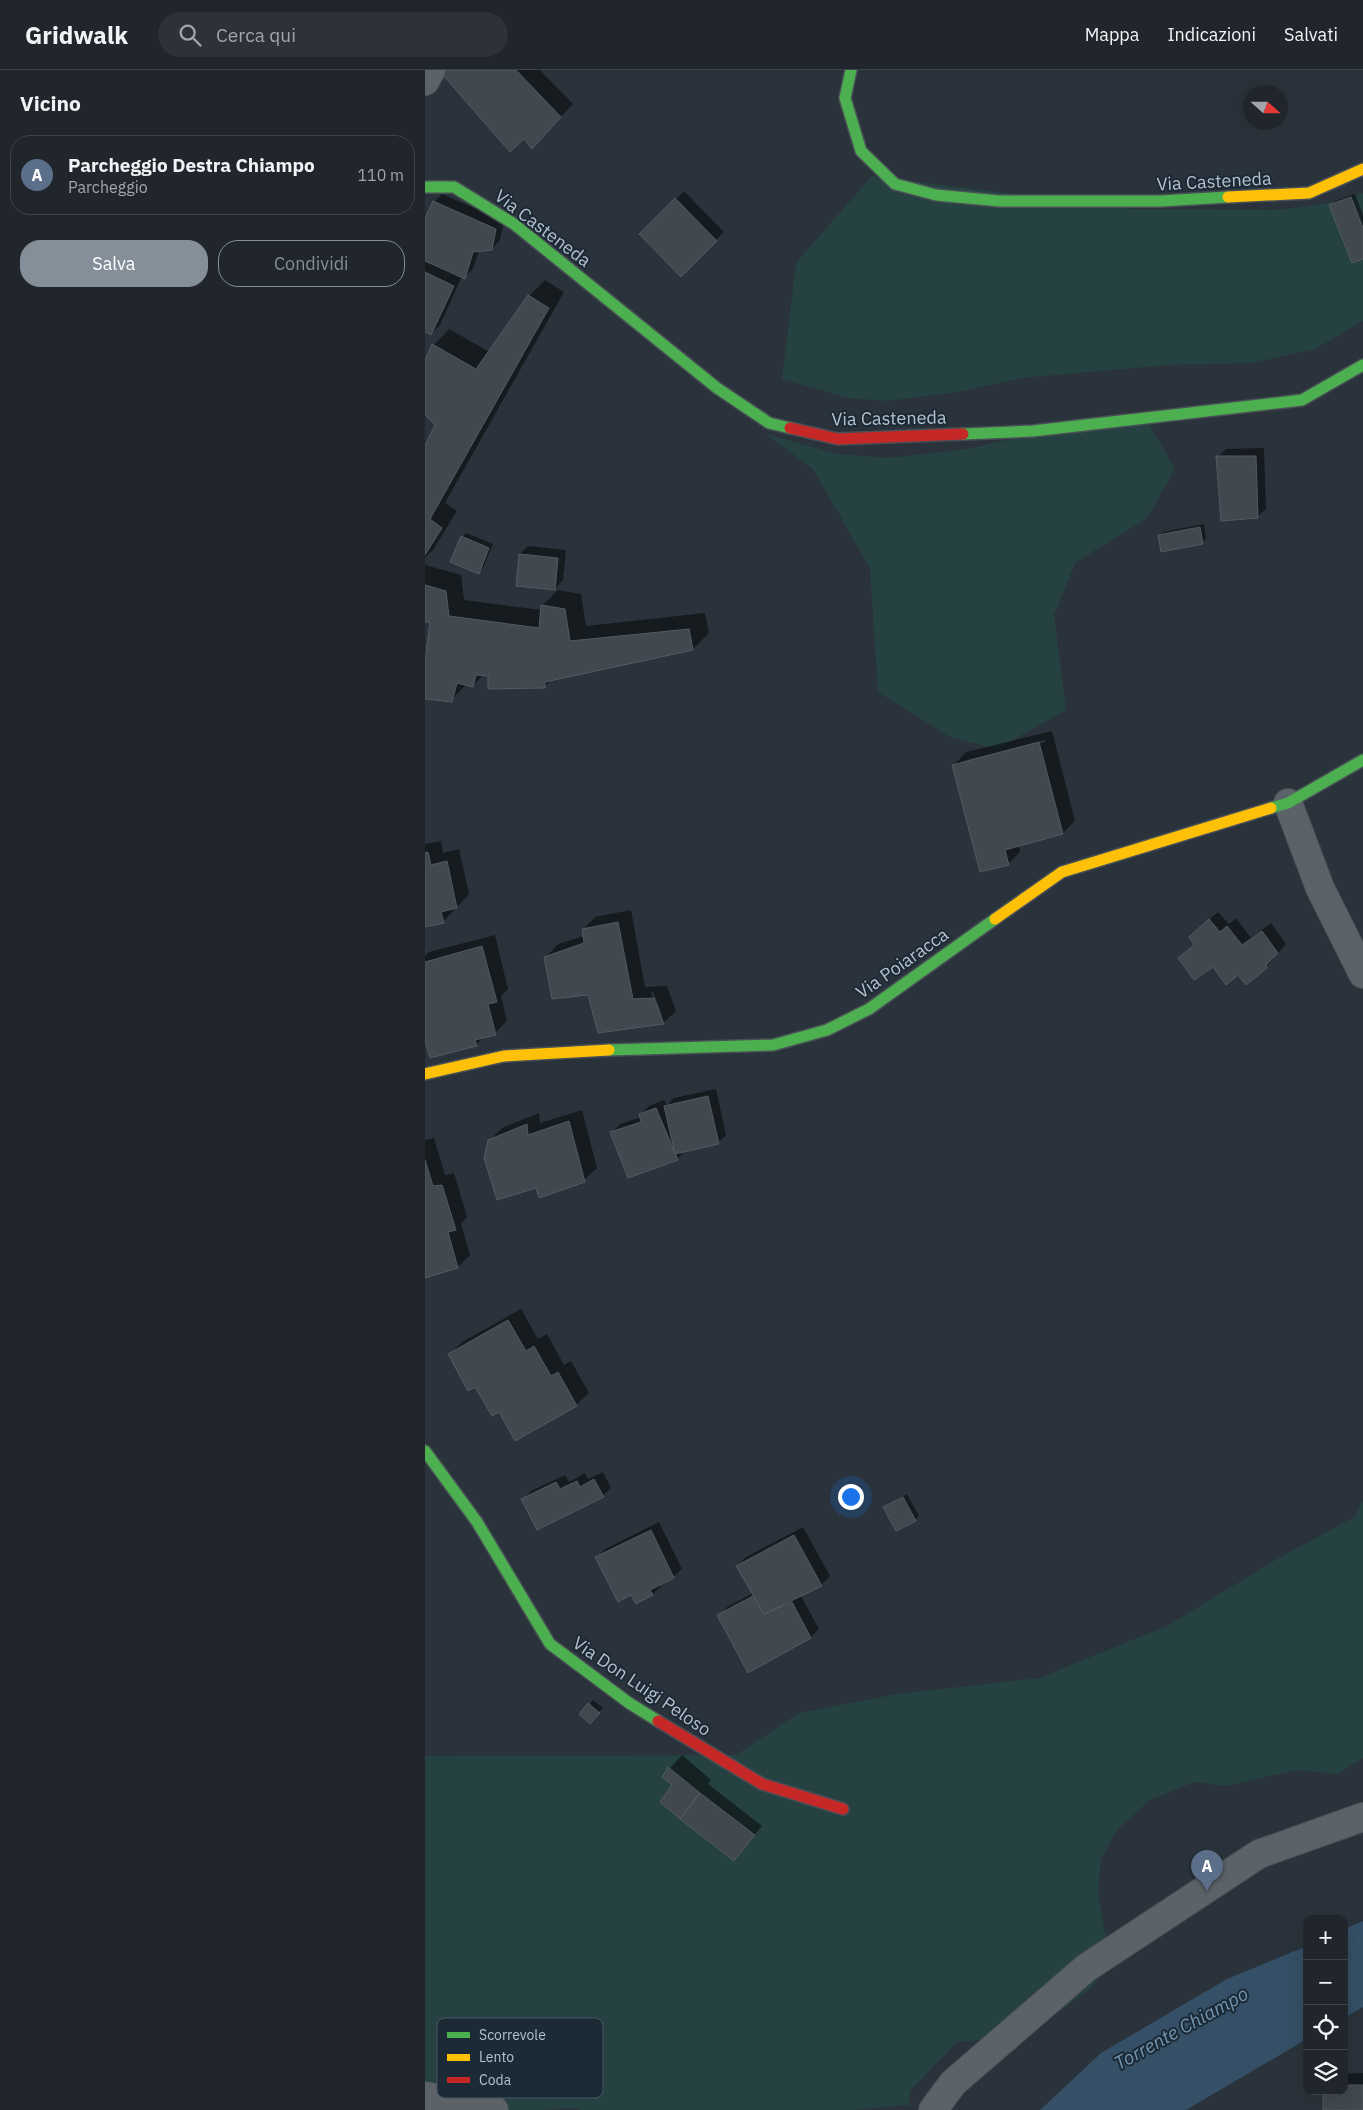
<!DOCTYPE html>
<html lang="it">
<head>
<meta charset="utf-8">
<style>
	body { margin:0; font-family:"IBM Plex Sans",sans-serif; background:#2d3238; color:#f1f3f6 }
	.controls { position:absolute; right:15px; bottom:15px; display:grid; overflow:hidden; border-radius:10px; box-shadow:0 5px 20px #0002 }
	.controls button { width:45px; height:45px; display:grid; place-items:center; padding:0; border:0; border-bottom:1px solid #3d4348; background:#20262c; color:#f1f3f6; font:25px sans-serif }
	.compass { position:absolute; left:818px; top:15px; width:45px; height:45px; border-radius:50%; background:#20262c; box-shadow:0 5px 20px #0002; rotate:111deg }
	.you { position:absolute; left:425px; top:1426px; width:18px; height:18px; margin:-12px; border:4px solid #fff; border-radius:50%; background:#1a73e8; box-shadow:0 0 0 8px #1a73e833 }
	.badge { display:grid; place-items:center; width:32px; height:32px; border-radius:50%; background:#848f99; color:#fff; font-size:16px; font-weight:700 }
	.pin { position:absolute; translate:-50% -41px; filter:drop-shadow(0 1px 2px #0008) }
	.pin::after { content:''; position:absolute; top:26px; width:18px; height:15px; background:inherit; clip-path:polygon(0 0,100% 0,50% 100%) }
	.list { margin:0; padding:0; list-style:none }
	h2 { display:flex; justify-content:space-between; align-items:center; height:65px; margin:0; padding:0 20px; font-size:21px }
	h2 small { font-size:16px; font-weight:400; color:#a2a5a9 }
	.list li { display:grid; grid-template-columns:32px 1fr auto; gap:15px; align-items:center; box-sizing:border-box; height:80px; margin:0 10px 10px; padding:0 10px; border:1px solid #3d4348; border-radius:20px }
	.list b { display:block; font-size:19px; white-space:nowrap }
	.list p { margin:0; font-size:16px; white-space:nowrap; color:#a2a5a9 }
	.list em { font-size:16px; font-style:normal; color:#a2a5a9 }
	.actions { display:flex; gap:10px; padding:15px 20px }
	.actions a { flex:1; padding:11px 0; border:1px solid #848f99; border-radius:20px; text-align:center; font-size:18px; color:#848f99 }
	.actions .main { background:#848f99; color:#fff }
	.icon { flex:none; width:28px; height:28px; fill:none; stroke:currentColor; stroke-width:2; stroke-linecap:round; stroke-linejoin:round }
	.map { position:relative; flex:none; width:938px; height:2040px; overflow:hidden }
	header { display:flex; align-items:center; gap:30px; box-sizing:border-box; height:70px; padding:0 25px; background:#20262c; border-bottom:1px solid #3d4348 }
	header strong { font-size:24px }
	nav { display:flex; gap:28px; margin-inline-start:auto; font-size:18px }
	.search { width:350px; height:45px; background:#2d3238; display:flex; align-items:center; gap:12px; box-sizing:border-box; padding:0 18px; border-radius:28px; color:#a2a5a9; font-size:19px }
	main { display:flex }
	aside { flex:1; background:#20262c }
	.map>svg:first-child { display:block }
	.green { fill:#264142 }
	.water { fill:#354f66 }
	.shadow { fill:#0007; fill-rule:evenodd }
	.building { fill:#41484f; stroke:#525a62 }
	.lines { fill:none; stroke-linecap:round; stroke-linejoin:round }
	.street-casing { stroke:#484f55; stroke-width:30 }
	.fast-casing { stroke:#484f55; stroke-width:14 }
	.slow-casing { stroke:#484f55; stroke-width:14 }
	.jam-casing { stroke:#484f55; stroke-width:14 }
	.street { stroke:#5b6268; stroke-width:28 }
	.fast { stroke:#4caf50; stroke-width:11 }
	.slow { stroke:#ffc107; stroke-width:11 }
	.jam { stroke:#c62828; stroke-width:11 }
	.labels { text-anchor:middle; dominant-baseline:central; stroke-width:4; stroke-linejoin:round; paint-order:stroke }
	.street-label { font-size:18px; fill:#b4c0cc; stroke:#1c2a36 }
	.water-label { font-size:19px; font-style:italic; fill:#7295b1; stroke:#1c2a36 }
	.key { fill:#1c2a36; stroke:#4a5763; stroke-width:1 }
	.key-label { font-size:14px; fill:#b4c0cc }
</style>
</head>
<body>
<header>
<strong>Gridwalk</strong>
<div class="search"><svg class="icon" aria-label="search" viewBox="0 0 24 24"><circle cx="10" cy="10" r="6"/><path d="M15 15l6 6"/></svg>Cerca qui</div>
<nav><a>Mappa</a><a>Indicazioni</a><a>Salvati</a></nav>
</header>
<main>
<aside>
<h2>Vicino<small></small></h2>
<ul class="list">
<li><span class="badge" style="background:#5c6f8a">A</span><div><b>Parcheggio Destra Chiampo</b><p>Parcheggio</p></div><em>110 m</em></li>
</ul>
<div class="actions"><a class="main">Salva</a><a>Condividi</a></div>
</aside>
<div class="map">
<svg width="938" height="2040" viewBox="0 0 938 2040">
	<rect width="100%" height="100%" fill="#2a333b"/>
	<!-- green -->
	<path class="green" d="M447 106 709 139 851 140 898 134 938 123V251L890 279 827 293 743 295 597 308 533 322 462 331 423 328 357 309 371 193Z
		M724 354 750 399 722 448 650 493 629 545 641 640 572 679 525 667 453 622 445 498 388 399 341 364 412 384 463 388 543 379 607 364Z
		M938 1431V1688L912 1704 872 1700 801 1716 769 1712 725 1730 692 1760 676 1789 673 1823 683 1880 668 1917 611 1958 570 1969 532 1972 485 2021 484 2035 428 2040H156L146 2038 119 2040H0V1686L311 1685 374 1643 472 1624 614 1608 742 1556 852 1489 930 1447Z"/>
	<!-- water -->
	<path class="water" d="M938 1851V1937L919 1948V1859Z
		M882 1876V1969L761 2040H615L676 1983 802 1909Z"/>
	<!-- shadow -->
	<path class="shadow" d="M22 0H115L148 34 107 77Z
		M259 121 299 162 256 205 216 164Z
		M17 124 79 151 75 170 67 179 54 181 48 199 40 207 37 206 15 255 6 264 0 261V193L2 191 0 190V151L9 132Z
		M930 124 938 145V188L928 192 906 135 910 131Z
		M120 210 139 222 20 433 32 441 8 480 0 488V377L12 355 0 344V293L9 275 24 259 65 282 104 226Z
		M839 378 841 439 832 447 793 387 801 379Z
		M779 454 781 469 777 473 734 466 738 462Z
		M41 463 68 474 58 498 54 502 37 467Z
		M103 476 141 480 138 510 130 519 95 484Z
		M0 495 36 505 39 530 117 540V536L133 520 156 524 161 556 280 543 284 563 268 579 127 609 119 617 59 604 48 616 42 614 26 630 0 627V583H2L7 551 0 550Z
		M627 661 650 751 638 763 594 775 595 782 583 794 529 695 541 682ZM620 670 621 672 542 692V690Z
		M16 771 18 783 34 779 44 824 18 852 0 855V774Z
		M206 840 220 917 242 916 251 941 238 953 164 924 121 887 133 874 159 866 158 860 170 847ZM228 921 237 945H234L226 922Z
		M793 842 804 854 811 848 826 868 846 853 861 874 841 897 813 903 788 895 754 888 770 874 774 859Z
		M70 865 83 919 76 926 82 951 70 963 60 966 51 975 0 966V886L4 882Z
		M291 1019 301 1065 293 1073 261 1080 252 1089 187 1062 195 1054 216 1047 215 1045 224 1036 239 1030 242 1035 249 1028Z
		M157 1040 172 1098 159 1110 112 1116 64 1071 77 1058 114 1043 115 1053Z
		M9 1068 20 1105 29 1103 42 1147 36 1154 45 1185 33 1197 0 1207V1070Z
		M96 1239 113 1269 122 1264 139 1295 146 1291 164 1323 151 1335 74 1340 24 1285 37 1272Z
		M178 1402 186 1418 178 1426 98 1430 106 1421 140 1405 144 1412 160 1403 163 1409Z
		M482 1424 494 1446 490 1450 460 1438Z
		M234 1452 257 1499 248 1507 235 1514 236 1516 228 1524 211 1532 207 1524 172 1487 180 1479Z
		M378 1457 405 1506 396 1515 376 1526 394 1559 386 1567 324 1601 294 1545 302 1537 328 1523 313 1496 321 1487Z
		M168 1630 178 1638 165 1652 156 1644Z
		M257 1685 286 1710 283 1714 337 1756 309 1789 249 1715 238 1706Z
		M938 2003V2040H899L919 2021V2004Z"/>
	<!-- building -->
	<path class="building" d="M20 0H91L136 47 107 79 99 69 85 82 17 4Z
		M926 127 938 158V189L927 193 904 135Z
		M250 128 292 171 256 207 214 164Z
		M8 131 71 159 67 180 48 182 40 209 0 191V148Z
		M0 202 29 216 6 265 0 262Z
		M103 225 124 238 5 449 17 458 0 485V375L10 355 0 345V290L7 274 51 299Z
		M791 386H831L833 448 796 451Z
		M775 457 778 474 736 482 733 465Z
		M36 466 64 478 54 504 25 492Z
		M94 484 133 488 130 520 91 516Z
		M0 515 21 521 24 546 114 558 116 535 140 539 145 571 264 559 268 580 120 612V618L63 619V606L51 605 48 617 32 613 27 632 0 629V591L5 552H0Z
		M614 672 638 764 580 780 584 795 555 802 527 695Z
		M3 782 6 795 22 791 32 838 16 842 19 853 0 857V783Z
		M784 849 795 862 802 856 817 875 837 861 853 883 841 895 842 898 821 915 813 905 801 915 788 897 769 910 753 888 769 875 764 867Z
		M193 852 208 929 229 928 239 954 173 963 163 925 127 929 119 887 159 873 157 859Z
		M57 876 72 932 63 934 71 965 50 970 52 976 5 988 0 971V892Z
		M283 1026 294 1074 250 1084 239 1036Z
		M231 1038 253 1090 203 1108 185 1062 216 1052 214 1044Z
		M144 1051 160 1112 114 1128 111 1118 72 1130 59 1088 63 1070 102 1054 103 1065Z
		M0 1090 8 1116 17 1115 31 1160 23 1162 33 1198 0 1208Z
		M83 1250 101 1281 109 1276 126 1306 133 1302 152 1336 90 1371 74 1342 67 1346 50 1317 43 1321 23 1284Z
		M169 1409 179 1427 112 1460 96 1429 131 1412 135 1419 152 1411 155 1417Z
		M478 1427 491 1451 471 1461 458 1437Z
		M226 1460 249 1508 225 1520 228 1525 211 1534 206 1525 193 1532 170 1487Z
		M369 1465 397 1516 339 1544 311 1496Z
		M328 1526 339 1544 367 1532 386 1568 323 1603 292 1545Z
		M163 1633 175 1643 165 1654 154 1644Z
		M243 1697 275 1723 255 1749 235 1732 247 1715 237 1707Z
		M275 1723 330 1765 309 1791 255 1749Z
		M919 2015H938V2040H898V2021H919Z"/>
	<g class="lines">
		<!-- street casing -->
		<g class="street-casing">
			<path id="street" d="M0 11 6 0
				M863 733 895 818 938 904
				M0 2026 69 2040
				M508 2040 528 2013 661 1898 834 1784 938 1747"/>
		</g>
		<!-- fast casing -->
		<g class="fast-casing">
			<path id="fast" d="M426 0 420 28 436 81 470 114 511 125 574 131H736L803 127
				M0 117H29L89 154 292 318 344 353 365 358
				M538 364 608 361 877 330 938 295
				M846 738 863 733 938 690
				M184 980 348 975 402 960 444 939 570 849
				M0 1381 52 1452 125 1574 204 1633 233 1651"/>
		</g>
		<!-- slow casing -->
		<g class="slow-casing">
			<path id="slow" d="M803 127 884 123 938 99
				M570 849 637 802 846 738
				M0 1004 79 986 184 980"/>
		</g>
		<!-- jam casing -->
		<g class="jam-casing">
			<path id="jam" d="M365 358 413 369 538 364
				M233 1651 337 1714 418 1739"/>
		</g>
		<!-- street -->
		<use href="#street" class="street"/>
		<!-- fast -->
		<use href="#fast" class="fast"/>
		<!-- slow -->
		<use href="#slow" class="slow"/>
		<!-- jam -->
		<use href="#jam" class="jam"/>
	</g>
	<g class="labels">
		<!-- street labels -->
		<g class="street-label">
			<text transform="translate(789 111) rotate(-3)">Via Casteneda</text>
			<text transform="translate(118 158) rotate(37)">Via Casteneda</text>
			<text transform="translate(464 348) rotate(-1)">Via Casteneda</text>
			<text transform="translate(477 893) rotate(-35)">Via Poiaracca</text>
			<text transform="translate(217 1616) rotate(34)">Via Don Luigi Peloso</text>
		</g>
		<!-- water labels -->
		<g class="water-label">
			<text transform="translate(756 1958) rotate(-29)">Torrente Chiampo</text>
		</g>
	</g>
	<!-- legend -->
	<rect x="12" y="1948" width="166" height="80" rx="8" class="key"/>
	<rect x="22" y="1962" width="23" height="6" fill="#4caf50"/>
	<rect x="22" y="1984" width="23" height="7" fill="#ffc107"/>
	<rect x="22" y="2007" width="23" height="6" fill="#c62828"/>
	<g class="key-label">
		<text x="54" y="1970">Scorrevole</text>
		<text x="54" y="1992">Lento</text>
		<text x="54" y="2015">Coda</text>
	</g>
</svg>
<div class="controls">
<button>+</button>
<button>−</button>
<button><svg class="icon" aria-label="locate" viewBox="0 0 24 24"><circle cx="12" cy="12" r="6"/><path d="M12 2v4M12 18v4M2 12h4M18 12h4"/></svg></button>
<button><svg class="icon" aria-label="layers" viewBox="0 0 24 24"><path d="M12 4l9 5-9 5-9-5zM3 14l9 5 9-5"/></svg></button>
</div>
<svg class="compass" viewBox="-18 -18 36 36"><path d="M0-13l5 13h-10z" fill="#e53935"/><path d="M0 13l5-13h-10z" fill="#a2a5a9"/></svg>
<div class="you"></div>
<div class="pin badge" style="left:782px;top:1821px;background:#5c6f8a">A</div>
</div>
</main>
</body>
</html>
